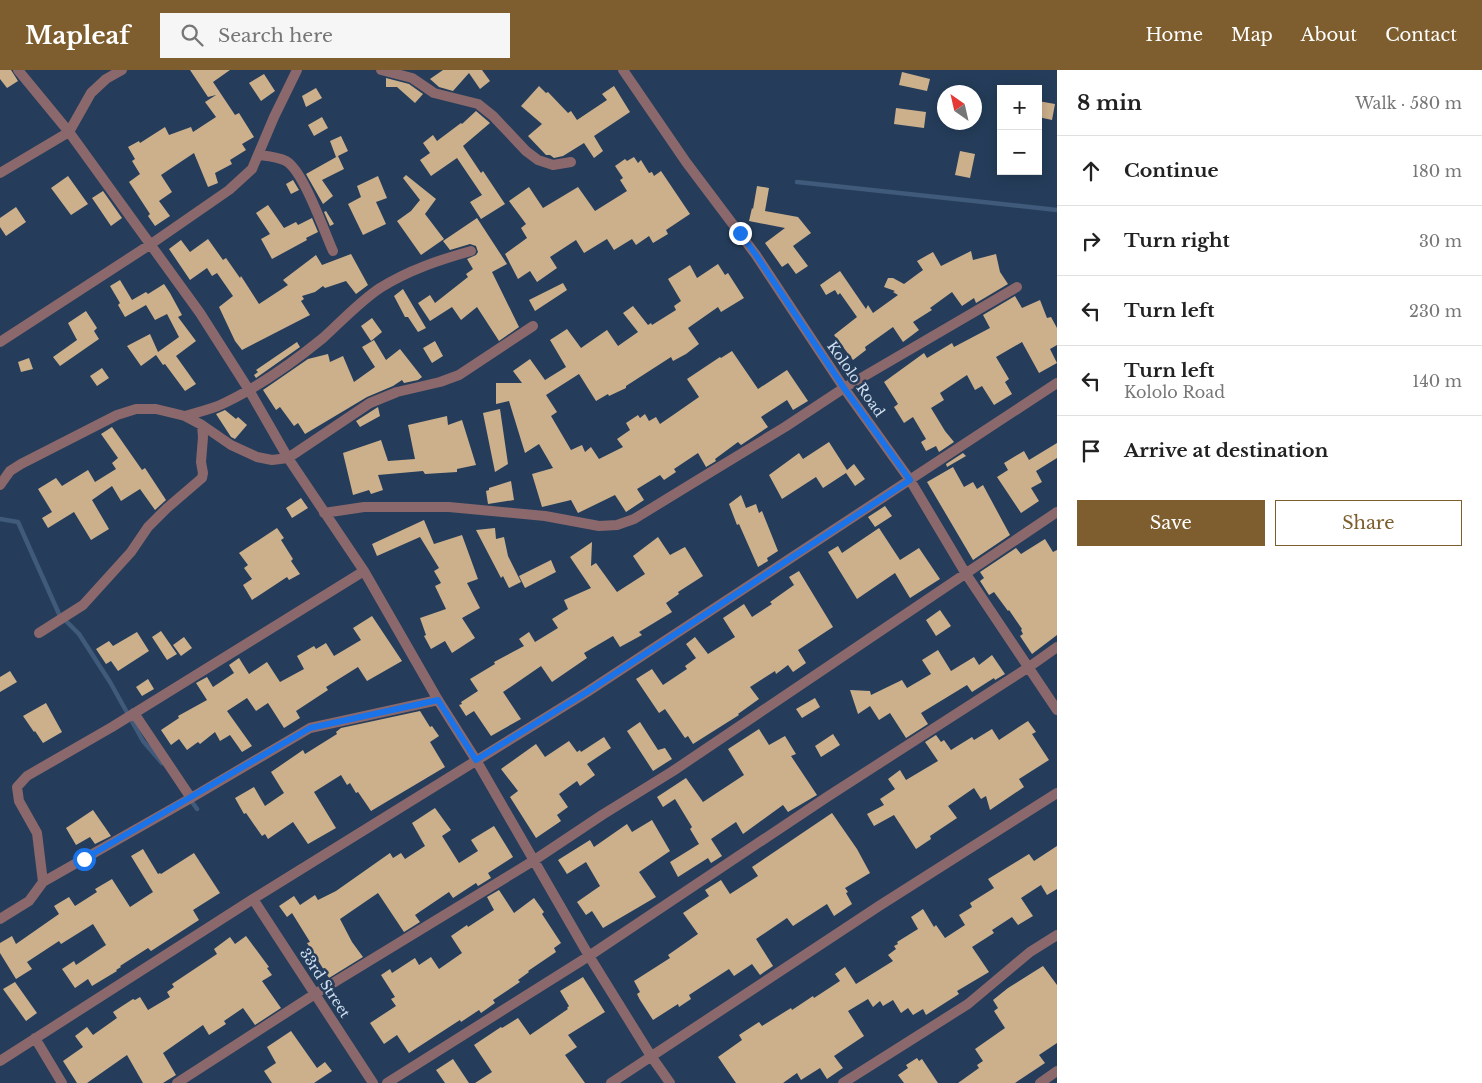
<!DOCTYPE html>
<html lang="en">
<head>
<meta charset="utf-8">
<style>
	body { margin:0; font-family:"Libre Baskerville",serif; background:#f6f6f6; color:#222 }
	.controls { position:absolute; right:15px; top:15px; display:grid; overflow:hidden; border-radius:0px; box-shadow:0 2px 12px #0003 }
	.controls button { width:45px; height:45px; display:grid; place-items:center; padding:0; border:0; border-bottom:1px solid #e0e0e0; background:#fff; color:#222; font:25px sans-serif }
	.compass { position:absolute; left:937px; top:15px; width:45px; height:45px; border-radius:50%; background:#fff; box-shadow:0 2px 12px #0003; rotate:326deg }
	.stop { position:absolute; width:15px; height:15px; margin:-11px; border:4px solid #1a73e8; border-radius:50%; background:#fff }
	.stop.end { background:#1a73e8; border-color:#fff; box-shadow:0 1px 5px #0008 }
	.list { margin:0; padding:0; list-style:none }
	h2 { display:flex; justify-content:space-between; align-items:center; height:65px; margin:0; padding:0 20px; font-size:21px }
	h2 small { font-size:16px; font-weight:400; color:#767676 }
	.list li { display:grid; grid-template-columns:32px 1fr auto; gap:15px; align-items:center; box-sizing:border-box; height:70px; padding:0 20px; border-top:1px solid #e0e0e0 }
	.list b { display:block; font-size:19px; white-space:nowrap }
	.list p { margin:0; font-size:16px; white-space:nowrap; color:#767676 }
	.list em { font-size:16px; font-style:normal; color:#767676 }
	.actions { display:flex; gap:10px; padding:15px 20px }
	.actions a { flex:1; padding:11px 0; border:1px solid #7e5e2e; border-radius:0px; text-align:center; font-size:18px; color:#7e5e2e }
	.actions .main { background:#7e5e2e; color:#fff }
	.icon { flex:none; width:28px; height:28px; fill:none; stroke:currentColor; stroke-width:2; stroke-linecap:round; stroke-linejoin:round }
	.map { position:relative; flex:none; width:1057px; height:1013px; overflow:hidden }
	header { display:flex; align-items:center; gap:30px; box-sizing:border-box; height:70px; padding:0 25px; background:#7e5e2e; color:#fff }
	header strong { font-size:24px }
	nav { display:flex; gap:28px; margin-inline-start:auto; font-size:18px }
	.search { width:350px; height:45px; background:#f6f6f6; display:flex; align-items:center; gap:12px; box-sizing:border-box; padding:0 18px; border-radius:0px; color:#767676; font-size:19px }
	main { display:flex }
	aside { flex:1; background:#fff }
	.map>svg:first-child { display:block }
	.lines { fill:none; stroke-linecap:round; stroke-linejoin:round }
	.stream { stroke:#3f5a7a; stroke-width:4.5 }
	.building { fill:#ccb08c }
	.minor { stroke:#8b686b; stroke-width:10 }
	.route { stroke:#1a73e8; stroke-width:6 }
	.labels { text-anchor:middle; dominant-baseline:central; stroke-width:5; stroke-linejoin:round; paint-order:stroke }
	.street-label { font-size:14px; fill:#d1e0f2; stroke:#253d5a }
</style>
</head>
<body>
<header>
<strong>Mapleaf</strong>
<div class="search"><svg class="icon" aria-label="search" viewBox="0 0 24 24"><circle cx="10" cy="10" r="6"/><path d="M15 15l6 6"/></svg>Search here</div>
<nav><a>Home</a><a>Map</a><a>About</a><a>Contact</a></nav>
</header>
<main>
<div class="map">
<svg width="1057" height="1013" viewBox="0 0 1057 1013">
	<rect width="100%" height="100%" fill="#253d5a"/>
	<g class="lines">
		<!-- stream -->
		<path class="stream" d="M797 112 1057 140
			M0 449 18 452 59 544 79 564 110 612 143 671 162 693
			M190 729 197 739"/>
	</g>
	<!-- building -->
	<path class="building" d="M0 0H11L18 11 7 18 0 9Z
		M190 0H230L213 12 235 45 239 43 254 67 242 74 246 80 230 90 232 94 215 103 218 113 208 117 194 83 161 105 172 122 159 131 170 146 155 156 148 146 150 144 129 112 140 104 132 91 135 89 128 77 139 71 140 73 165 57 169 65 191 57 193 62 216 47 205 32 216 25 208 27Z
		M443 0H482L490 11 480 19 469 3 453 21 439 17 430 9Z
		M902 2 930 9 927 21 899 15Z
		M264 4 275 21 261 31 249 13Z
		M386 8 409 14 423 24 415 33 397 17H386Z
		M539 16 546 23 548 22 568 43 571 41 577 50 607 30 602 24 614 16 630 42 594 66 603 81 594 88 584 73 563 86 554 88 550 85H546L528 66 542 54 521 36Z
		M316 18 322 28 306 37 302 26Z
		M1038 31 1055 34 1052 50 1038 47Z
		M896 38 926 42 924 58 894 54Z
		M476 41 490 53 463 76 481 103 483 101 505 134 481 149 470 132 482 125 457 88 431 106 420 90 430 83 423 73 433 65 437 71 461 53 462 54Z
		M322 47 328 58 314 66 308 55Z
		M341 66 348 81 336 87 330 71Z
		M960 81 975 84 970 108 955 105Z
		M338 86 344 99 322 110 333 126 323 134 306 104Z
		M634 87 638 93 641 90 649 103 652 102 654 106 661 101 690 144 666 160 668 164 653 173 649 166 636 175 632 169 614 180 607 169 584 183 576 170 550 187 557 198 537 212 530 201 518 209 505 184 527 168 521 158 526 154 509 131 529 117 543 138 578 117 595 141 627 121 620 110 623 108 615 96 625 89 627 91Z
		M406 105 436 129 425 144 444 169 421 185 397 151 411 141 420 130 403 108Z
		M68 106 88 134 71 145 51 118Z
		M378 106 387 128 376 132 386 154 363 165 348 134 361 127 357 116Z
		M293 110 299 120 291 124 286 114Z
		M757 116 769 118 765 141 798 147 811 163 793 176 808 196 796 204 788 193 782 197 765 173 785 158 749 151 752 138 753 139Z
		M103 121 122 148 111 156 92 128Z
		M268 135 284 158 296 152 298 155 312 148 318 162 306 168 307 170 272 189 261 169 270 164 256 143Z
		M16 137 26 152 6 166 0 157V148Z
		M326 141 334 154 330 156 324 142Z
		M477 148 507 194 492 202 519 257 499 271 477 237 461 250 452 237 430 251 418 233 430 225 435 233 468 207 466 204 473 199 467 189 476 185 478 182 476 176 470 174 450 180 443 171Z
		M208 169 223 190 226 188 240 208 241 206 259 234 288 215 283 210 316 185 322 195 351 184 368 215 356 224 346 211 325 218 323 216 315 222 302 226 304 229 301 231 310 245 242 280 235 271 219 237 233 226 217 203 212 206 207 198 190 210 169 179 181 170 190 182Z
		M971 181 973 190 996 184 1000 202 1008 214 976 233 974 228 962 236 952 222 930 238 932 240 913 252 919 260 903 272 893 257 865 277 866 280 853 290 834 265 857 247 840 223 838 225 835 220 826 225 820 215 840 201 866 239 868 235 873 243 898 225 893 222 895 221 884 217 888 208H893L904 214 923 200 917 191 933 182 941 196Z
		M718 194 725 205 728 203 744 228 721 242 718 237 688 258 699 274 686 284 673 291 671 287 626 316V318L609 326 608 324 596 331 579 304 546 325 557 342 551 346 571 380 582 375 585 382 591 377 599 389 623 377 617 369 630 360 626 353 638 345 640 348 645 344 649 351 656 347 660 354 676 343 699 327 687 309 720 287 721 288 732 281 758 319 787 300 808 331 793 340 787 330 761 347 768 357 741 375 738 372 715 389 716 391 706 397 698 383 674 399 676 402 664 410 660 405 637 419 644 430 626 442 615 425 578 443 571 430 542 437 532 404 553 398 539 374 525 383 509 331 496 334V313H522L513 301 530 289 545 310 566 297 550 270 567 259 581 278 607 260 618 276 638 262 623 243 633 236 648 255 651 253 652 255 676 240 674 236 681 231 668 209 690 195 697 208Z
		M120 210 132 230 146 222 148 224 164 214 170 223 182 245 178 247 196 271 176 286 196 314 185 321 165 294 163 295 156 285 141 296 127 276 150 264 158 282 179 267 167 244 155 250 146 235 125 247 118 235 120 233 110 216Z
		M563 213 567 220 535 241 529 230Z
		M403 219 426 258 418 262 408 247H405L394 226Z
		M1015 226 1022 238 1040 230 1047 248 1051 247 1057 258V275L1050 279 1057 293 1039 303 1022 272 996 287 1009 309 1005 312 1012 324 994 335 982 316 975 320 967 305 940 323 944 330 931 338 945 361 954 372 939 382 936 376 926 381 921 372 926 369 913 347 904 353 894 337 898 334 884 312 924 283 927 288 952 273 954 277 990 258 983 245Z
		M86 241 97 258 94 261 99 269 60 296 53 287 77 270 68 253Z
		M372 248 382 262 371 271 361 256Z
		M374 270 386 290 400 279 422 307 418 310 404 313 402 310 393 316 367 327 305 364 298 353 294 356 280 337 276 340 263 320 308 289 328 284 330 292 343 286 354 312 375 297 362 277Z
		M435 271 443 286 432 293 423 278Z
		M297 272 300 277 256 308 254 305 258 302 256 300Z
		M29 288 33 299 21 302 18 292Z
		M102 298 109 308 97 316 90 306Z
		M378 337 380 346 360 357 356 351Z
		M500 339 508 394 495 402 483 343Z
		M225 340 236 349 238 347 247 355 235 369 231 367 216 344Z
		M447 346 448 355 462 350 476 395 457 399V402L425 404 423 401 378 405 383 420 371 424 369 420 353 425 343 383 381 370 388 391 415 389 408 355Z
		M112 357 142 400 145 398 166 430 155 440 140 419 121 431 112 416 92 430 109 459 91 470 74 442 48 458 42 448 52 442 38 419 56 408 62 416 88 400 95 412 116 399 112 393 118 388 101 364Z
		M829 372 847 400 854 394 865 409 855 416 846 403 823 418 816 407 782 429 769 405 799 383 803 389Z
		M1057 373V388L1036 401 1042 412 1031 418 1039 431 1021 443 997 407 1008 400 1004 393 1024 381 1029 390Z
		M963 383 966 386 947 397 946 394Z
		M953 397 964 417 973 412 977 419 983 415 1010 465 973 490 927 412Z
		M511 411 514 430 488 434 486 421 489 420V418Z
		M741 425 746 438 756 434 759 443 762 441 778 481 767 488 768 491 758 497 739 454 737 455 729 434Z
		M301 428 308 438 292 448 286 438Z
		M885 436 892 446 875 457 868 447Z
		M424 450 434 474 462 465 478 509 467 513 480 538 462 548 475 568 452 583 445 571 431 579 424 566 426 565 420 548 446 539 435 516 441 513 434 501 439 498 420 467 377 486 372 474Z
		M277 458 284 468 281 470 293 489 291 491 300 504 289 510 287 507 252 530 243 515 252 509 244 498 248 495 239 483Z
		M495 458 496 469 504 467 508 486 521 512 509 518 503 506 501 508 476 460Z
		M879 458 900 490 919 478 940 509 910 528 895 503 857 529 828 482 838 476 842 483Z
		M658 467 670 485 685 477 703 506 678 522 679 524 666 533 672 542 639 562 642 565 620 577 613 566 584 583 587 588 552 612 541 596 512 616 503 622 521 649 491 666 474 641 466 646 459 635 462 634 461 632 478 621 470 609 495 594 494 592 524 576 519 569 529 562 535 572 558 558 552 549 568 539 564 530 591 518 570 487 592 472 591 496 596 493 617 522 645 504 633 486Z
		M1045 469 1053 482 1057 480V565L1032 584 1020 566 1023 564 1021 560 1022 559 1009 540 1008 541 994 522 989 525 980 511 984 508 980 502 1016 478 1021 484Z
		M551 490 556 502 525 518 519 506Z
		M799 501 833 557 798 580 806 593 793 602 788 595 776 604 775 601 750 617 759 629 738 644 739 645 693 674 688 666 685 668 665 639 659 643 636 609 652 599 663 615 687 599 685 596 696 588 686 574 695 567 708 584 735 567 723 548 744 534 752 547 772 534 770 532 794 515 789 507Z
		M940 540 951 556 936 566 926 550Z
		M372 546 402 591 367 611 358 597 326 617 328 620 296 641 300 648 284 658 268 633 256 641 247 628 227 641 252 676 242 682 230 665 220 671 215 662 200 674 198 672 187 680 179 669 171 675 161 660 179 648 178 646 207 630 196 613 207 607 213 617 234 603 229 595 239 588 249 604 267 592 280 612 304 599 297 586 314 576 316 579 326 573 334 586 361 570 353 558Z
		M161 561 177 584 167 590 152 567Z
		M137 562 149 581 118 601 111 591 106 594 96 579 109 571 113 576Z
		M184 567 192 578 181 586 173 575Z
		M938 580 951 601 974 587 979 595 992 585 1005 604 995 610 994 608 972 622 967 615 921 643 928 654 906 668 890 643 879 650 870 636 858 644 850 620 870 621 871 625 902 610 907 618 931 604 922 590Z
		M10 601 17 612 0 622V607Z
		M148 609 154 619 142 626 136 617Z
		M815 628 820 637 802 648 796 639Z
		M46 633 62 662 43 673 35 661 34 662 23 646Z
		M420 641 430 657 432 656 439 666 430 672 445 697 371 741 358 722 356 723 350 713 347 715 341 705 314 722 336 758 308 774 293 752 268 769 265 764 262 766 246 743 244 744 235 728 254 717 265 736 284 723 271 702 303 680 305 684 337 664 336 662 341 658Z
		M1028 651 1036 662 1032 664 1049 690 1019 709 1024 717 990 740 986 726 981 729 974 718 948 736 957 748 930 766 931 769 916 779 894 745 874 756 867 744 884 735 880 729 895 719 888 709 900 700 906 710 938 691 925 672 936 665 941 672 944 670 951 680 972 667 974 670 992 659 999 670Z
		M640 652 658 680 665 678 672 689 653 701 627 661Z
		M759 659 769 675 785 666 796 684 791 686 817 725 788 742 783 735 743 764 736 752 711 769 722 786 711 793 708 788 678 807 670 792 699 774 690 759 692 757 675 729 663 737 657 727 686 708 703 732 744 705 728 679Z
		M833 664 840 675 821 687 815 676Z
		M604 667 611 678 587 694 595 705 580 716 577 711 559 724 568 737 557 745 561 751 536 768 510 727 518 721 501 699 536 674 545 687 569 671 577 682 580 680 581 682Z
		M435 738 451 760 442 766 459 793 478 781 471 770 494 756 513 787 488 803 491 808 478 816 476 813 453 828 449 822 415 845 420 852 404 862 378 823 340 849 352 872 363 887 329 908 307 873 310 872 292 843 287 847 279 836 294 826 300 835 315 825 318 830 336 821 390 783 393 788 401 783 405 789 425 776 412 753Z
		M93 740 111 766 95 774 90 767 76 775 66 758Z
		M832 743 857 779 870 803 845 818 848 822 846 823 852 834 834 846 827 834 793 856 787 848 756 869 773 896 760 905 752 894 734 906 729 899 689 925 691 929 679 937 678 934 653 950 640 930 637 924 640 922 634 911 670 888 668 885 698 864 683 843 709 826 705 820 721 810 730 824 758 806 752 797Z
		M652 750 670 781 639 802 656 827 603 858 592 841 586 845 577 832 600 816 586 792 567 804 558 790 590 770 594 777 627 754 632 762Z
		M1057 776V819L1047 825 1041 815 1021 828 1033 846 1018 855 1012 847 992 860 994 863 972 877 989 902 957 921 959 924 926 945 923 939 913 945 908 938 901 943 893 930 883 936 880 931 873 937 868 929 848 941 864 966 834 986 843 998 827 1009 820 998 801 1010 797 1003 783 1013H736L718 987 742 970 739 965 759 952 762 956 791 938 792 940 813 926 814 928 840 911 835 904 845 897 856 914 893 891 888 885 896 879 894 876 898 874 897 872 918 859 911 847 923 839 934 857 936 855 945 868 965 855 959 845 972 837 970 833 994 818 988 809 1029 784 1034 791Z
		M143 779 158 804 160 803 161 804 194 783 220 823 193 840 199 850 151 881 148 878 120 896 121 897 116 900 117 901 92 916 88 909 75 918 62 899 74 891 76 895 106 875 93 854 61 874 59 871 27 892 32 899 16 909 0 883V873L12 866 16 874 59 844 54 836 69 827 75 836 97 822 95 819 112 809 130 837 153 822 131 786Z
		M499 820 514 843 534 828 544 842 542 844 561 873 554 878 556 882 528 901 529 902 518 910 520 912 493 930 495 933 481 943 479 940 461 952 460 950 409 983 397 965 384 974 370 953 396 936 391 929 395 927 381 905 390 899 392 903 415 888 419 895 431 887 439 899 462 883 451 866 467 855 468 857 494 840 487 827Z
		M246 866 269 897 267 898 272 905 262 911 281 938 255 955 243 938 224 951 226 954 209 965 203 955 163 983 176 1005 163 1013H143L127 985 87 1013H77L63 991 83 977 75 966 87 957 93 965 117 948 113 942 133 929 135 930 140 927 148 940 170 927 167 922 174 917 172 914 217 884 214 879 230 867 235 874Z
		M1043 896 1057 915V973L1039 985 1045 993 1015 1013H958L979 998 977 995 983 991 975 979 1005 958 994 941 998 938 993 930 1008 918Z
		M583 907 605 942 568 965 577 977 565 985 585 1013H475L492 1002 474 975 501 957 502 958 518 948 530 965 568 939 567 938 569 936 560 921Z
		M15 912 37 943 26 951 3 919Z
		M291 961 317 998 325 992 332 1001 314 1013H272L264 1001 276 993 267 977Z
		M917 988 919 991 922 989 938 1013H904L898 1005 908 998 906 995Z
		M453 989 469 1013H445L436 1000Z"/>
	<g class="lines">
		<!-- minor -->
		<path class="minor" d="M18 0 69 62 200 243 249 320 288 388 364 501 438 630 476 690 589 886 651 986 670 1013
			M381 0 412 8 434 23 478 34 493 46 526 81 538 90 553 95 571 92
			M623 0 686 92 756 185 844 318 910 410 966 504 1057 640
			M259 85C267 86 278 87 286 91 303 100 324 161 333 181
			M0 103 69 62 91 23 106 9 122 0
			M0 272 151 174 229 120 252 99 274 47 297 0
			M185 346C196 343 207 340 218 336 256 319 291 294 323 268 342 251 359 232 380 218 409 200 439 190 471 181
			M0 415 10 401 21 394 117 345 136 339H156L185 346 202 355 231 375 257 387 272 390 288 388 370 333 397 322 440 312 459 305 533 256
			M324 443 364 437H449L545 446 599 456 617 455 634 449 701 408 785 357 844 318 1017 217
			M39 563 83 535 131 482 148 457 167 438 202 408 203 403 201 392 203 367 202 355
			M134 643 191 728
			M43 812 191 728 310 658 438 630
			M253 829 373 1013
			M0 849 29 831 43 812 37 763 19 731 17 717 27 706 112 657 364 501
			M35 968 62 1013
			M0 991 253 829 587 622 1057 313
			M177 1013 315 924 533 791 602 745 673 701 1057 442
			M387 1013 589 886 827 727 1029 597 1057 577
			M611 1013 879 836 1057 723
			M843 1013 968 934 1030 882 1057 865
			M1040 1013 1057 1001"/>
	</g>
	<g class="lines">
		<!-- route -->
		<path class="route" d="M84 789 310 658 438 630 476 690 587 622 910 410 844 318 756 185 740 163"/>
	</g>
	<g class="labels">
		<!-- street labels -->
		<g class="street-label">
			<text transform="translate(856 309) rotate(55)">Kololo Road</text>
			<text transform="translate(325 913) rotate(57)">33rd Street</text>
		</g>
	</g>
</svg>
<div class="controls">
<button>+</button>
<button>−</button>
</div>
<svg class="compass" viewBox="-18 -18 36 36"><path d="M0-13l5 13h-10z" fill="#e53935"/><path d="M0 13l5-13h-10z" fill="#767676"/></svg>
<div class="stop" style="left:84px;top:789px"></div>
<div class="stop end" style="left:740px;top:163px"></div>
</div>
<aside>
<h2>8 min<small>Walk · 580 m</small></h2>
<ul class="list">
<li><svg class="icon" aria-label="ahead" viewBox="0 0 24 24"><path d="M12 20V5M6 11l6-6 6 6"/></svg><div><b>Continue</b></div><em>180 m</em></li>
<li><svg class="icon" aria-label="right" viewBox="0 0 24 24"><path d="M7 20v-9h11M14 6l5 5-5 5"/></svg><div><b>Turn right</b></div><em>30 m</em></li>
<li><svg class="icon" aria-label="left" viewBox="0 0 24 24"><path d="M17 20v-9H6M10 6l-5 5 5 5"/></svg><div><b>Turn left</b></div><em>230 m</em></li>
<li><svg class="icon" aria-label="left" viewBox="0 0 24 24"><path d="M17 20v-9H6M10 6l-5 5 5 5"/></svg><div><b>Turn left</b><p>Kololo Road</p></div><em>140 m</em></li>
<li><svg class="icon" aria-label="arrive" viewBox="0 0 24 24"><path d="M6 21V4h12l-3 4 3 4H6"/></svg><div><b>Arrive at destination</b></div></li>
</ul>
<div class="actions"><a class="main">Save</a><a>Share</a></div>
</aside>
</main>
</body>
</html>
